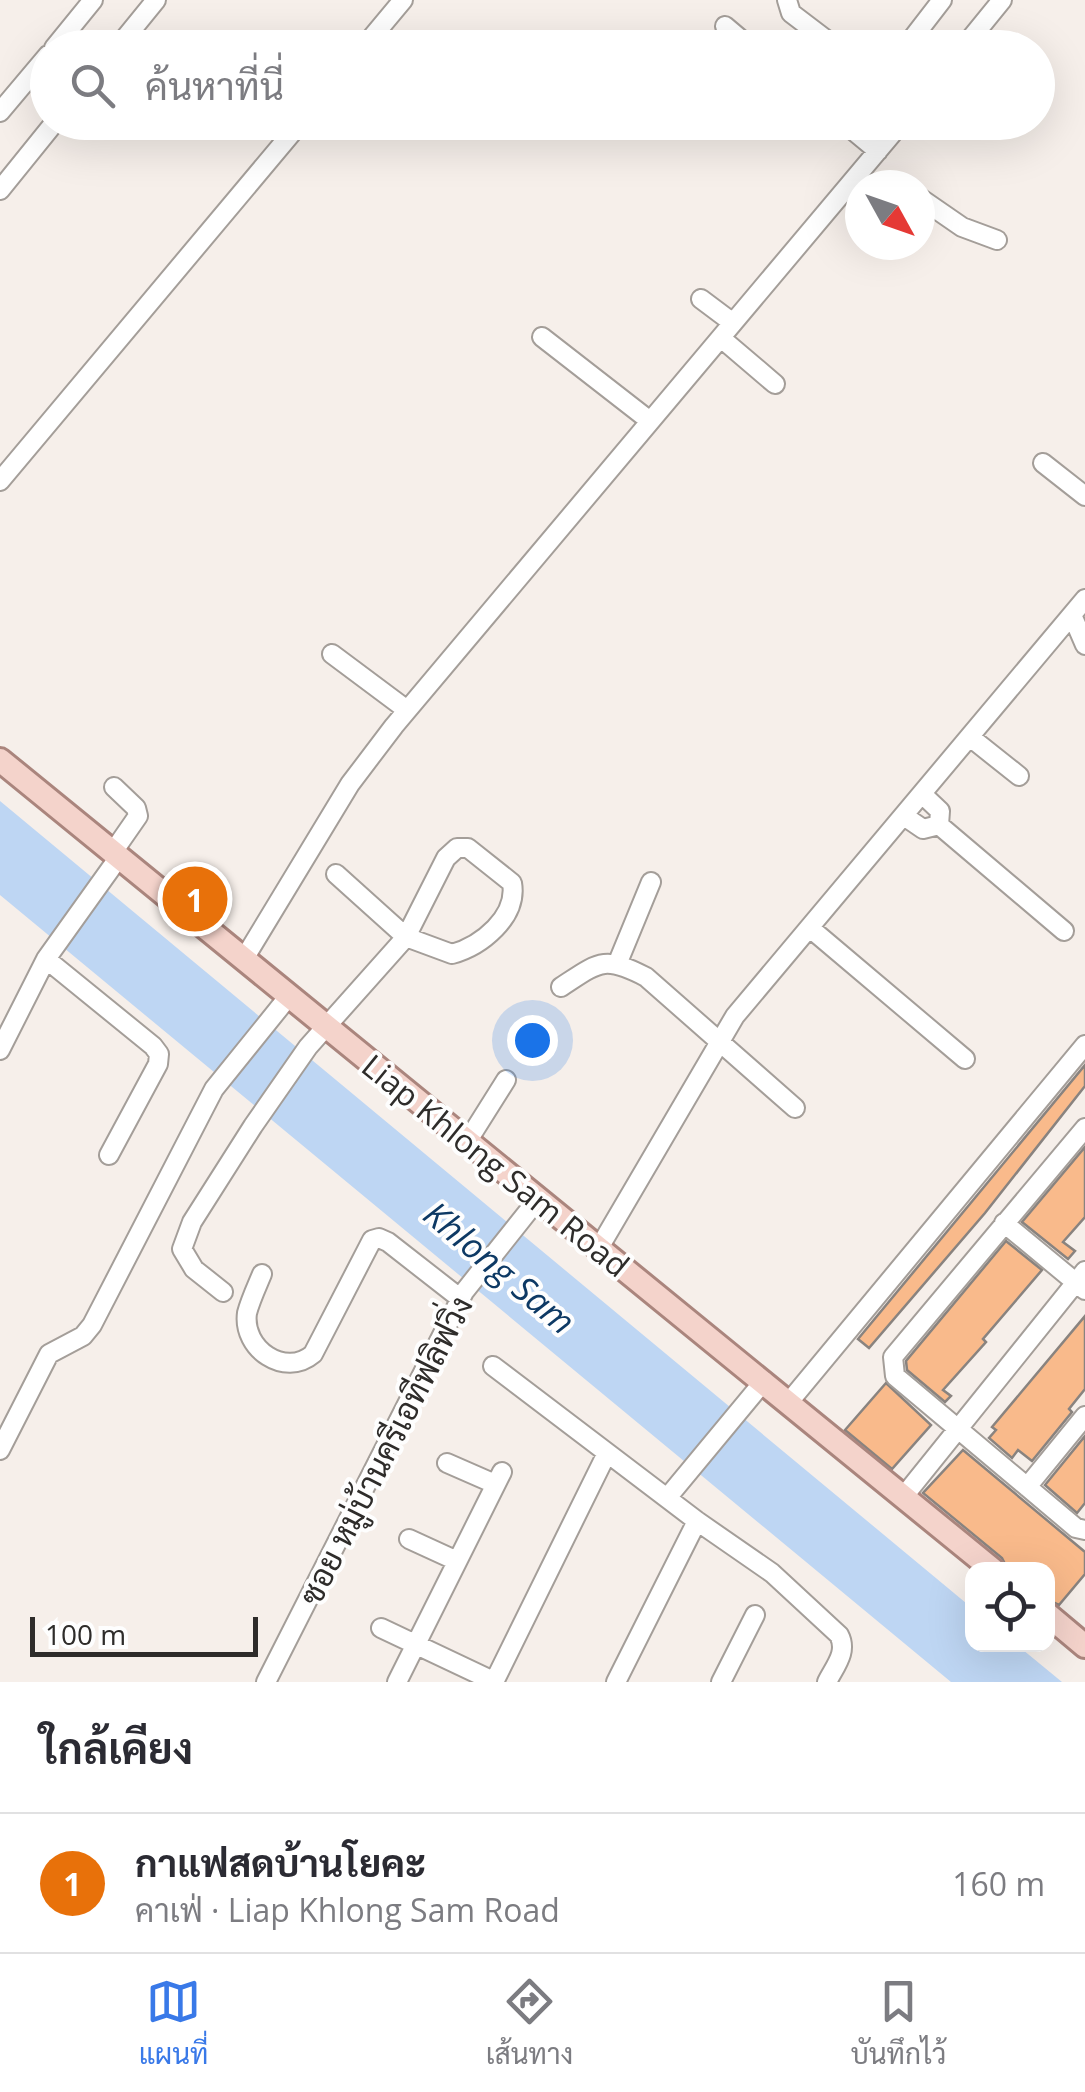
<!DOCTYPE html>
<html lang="th">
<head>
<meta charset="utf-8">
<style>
	body { margin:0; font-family:"Open Sans",Sarabun,sans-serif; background:#f7f7f7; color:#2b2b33 }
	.controls { position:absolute; right:30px; bottom:30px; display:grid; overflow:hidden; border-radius:20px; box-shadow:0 10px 40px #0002 }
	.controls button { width:90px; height:90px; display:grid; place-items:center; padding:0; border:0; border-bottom:2px solid #e1e1e2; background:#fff; color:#2b2b33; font:50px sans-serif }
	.compass { position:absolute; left:845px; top:170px; width:90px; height:90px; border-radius:50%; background:#fff; box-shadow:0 10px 40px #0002; rotate:130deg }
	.scale { position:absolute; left:30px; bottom:25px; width:228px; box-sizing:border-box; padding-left:10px; border:5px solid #2e2c2a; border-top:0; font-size:28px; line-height:35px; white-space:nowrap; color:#2e2c2a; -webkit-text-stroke:8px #fefefe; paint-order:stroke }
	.you { position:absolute; left:532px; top:1040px; width:35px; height:35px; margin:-25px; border:8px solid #fff; border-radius:50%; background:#1a73e8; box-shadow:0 0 0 15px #1a73e833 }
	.badge { display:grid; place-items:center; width:65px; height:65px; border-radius:50%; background:#3979e8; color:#fff; font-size:32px; font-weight:700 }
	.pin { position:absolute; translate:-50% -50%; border:5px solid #fff; box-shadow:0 2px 10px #0006 }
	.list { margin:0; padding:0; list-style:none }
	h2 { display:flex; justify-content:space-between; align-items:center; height:130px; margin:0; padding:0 40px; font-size:42px }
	h2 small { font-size:32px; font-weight:400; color:#7c7c81 }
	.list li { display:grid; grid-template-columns:65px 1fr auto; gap:30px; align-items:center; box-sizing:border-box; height:140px; padding:0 40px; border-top:2px solid #e1e1e2 }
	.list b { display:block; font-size:38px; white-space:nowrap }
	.list p { margin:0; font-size:32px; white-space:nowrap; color:#7c7c81 }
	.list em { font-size:32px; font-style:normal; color:#7c7c81 }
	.icon { flex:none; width:55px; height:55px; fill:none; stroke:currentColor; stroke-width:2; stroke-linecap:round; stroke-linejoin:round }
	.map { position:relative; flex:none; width:1085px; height:1682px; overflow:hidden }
	.search { position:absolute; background:#fff; box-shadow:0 10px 40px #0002; left:30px; right:30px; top:30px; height:110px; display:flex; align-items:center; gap:25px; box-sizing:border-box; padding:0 35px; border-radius:55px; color:#7c7c81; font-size:38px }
	.sheet { height:270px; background:#fff }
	nav { display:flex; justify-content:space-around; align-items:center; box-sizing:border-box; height:140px; border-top:2px solid #e1e1e2; background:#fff; font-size:28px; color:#7c7c81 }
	nav a { display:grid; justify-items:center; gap:5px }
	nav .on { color:#3979e8 }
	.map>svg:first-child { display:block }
	.water { fill:#bed6f3 }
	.building { fill:#f9ba8b; stroke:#89837f; stroke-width:2.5 }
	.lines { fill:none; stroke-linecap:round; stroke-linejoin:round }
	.minor-casing { stroke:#a49e99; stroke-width:22 }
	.major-casing { stroke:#aa857d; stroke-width:28 }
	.minor { stroke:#fff; stroke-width:18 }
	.major { stroke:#f4d3cb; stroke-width:22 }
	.labels { text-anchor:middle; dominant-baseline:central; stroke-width:8; stroke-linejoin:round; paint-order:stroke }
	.street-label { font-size:32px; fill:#2e2c2a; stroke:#fefefe }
	.water-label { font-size:35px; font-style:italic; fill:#0d3964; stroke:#fefefe }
</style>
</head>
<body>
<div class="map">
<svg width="1085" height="1682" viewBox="0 0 1085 1682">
	<rect width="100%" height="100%" fill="#f6efea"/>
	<!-- water -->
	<path class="water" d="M0 801 972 1608V1644L1017 1645 1062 1682H951L0 895Z"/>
	<!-- building -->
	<path class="building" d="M1085 1065V1086L985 1213 869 1348 858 1339Z
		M1085 1147V1217L1063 1242 1075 1251 1068 1259 1022 1222Z
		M1006 1241 1042 1270 983 1339 986 1342 943 1390 951 1396 945 1402 907 1370 906 1361Z
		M1085 1316V1389L1069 1409 1072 1412 1032 1461 1018 1450 1012 1458 989 1438 996 1430 992 1427Z
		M886 1383 931 1425 892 1469 845 1430Z
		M1085 1436V1503L1077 1513 1045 1485Z
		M963 1450 1085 1552V1574L1059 1605 1048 1600V1570H1008L1002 1558 923 1493Z"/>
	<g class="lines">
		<!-- minor casing -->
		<g class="minor-casing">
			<path id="minor" d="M787 0 791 13 837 48
				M725 26 751 48
				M54 48 93 0
				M117 48 156 0
				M363 48 403 0
				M905 48 942 0
				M963 48 1002 0
				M0 112 48 55
				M843 122 878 151
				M0 190 55 122
				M920 198 962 227 997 240
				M701 299 733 323
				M542 337 650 421
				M721 338 775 384
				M1043 463 1085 496
				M0 481 301 122
				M1072 615 1085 645
				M332 654 407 710
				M970 737 1019 776
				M904 816 923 829 939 825 940 811 922 794
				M939 825 1064 931
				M113 852 138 816 136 808 114 787
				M810 928 965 1059
				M46 959 153 1046 159 1054 158 1064 109 1155
				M244 959 350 784 394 726 902 122
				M618 962 651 882
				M561 987C599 962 604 955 646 977L795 1108
				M0 1050 46 959 119 857
				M1085 1128 893 1357 895 1376 1076 1528 1085 1530
				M467 1142 506 1080
				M1004 1223 1085 1290
				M599 1248 735 1016 1085 599
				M262 1274C257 1286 250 1301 247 1313 242 1349 285 1378 313 1354L372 1240 379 1238 388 1242 461 1299
				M223 1292 194 1269 182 1249 192 1222 253 1126 308 1047 406 937 446 858 457 848H468L512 883C518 917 481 946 452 954L406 937 336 874
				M493 1366 697 1521 772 1573 839 1635C848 1652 835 1666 827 1682
				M789 1402 1085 1045
				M0 1450 49 1354 83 1336 92 1325 214 1089 289 996
				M447 1463 495 1484
				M1027 1487 1085 1416
				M904 1496 1085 1271
				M667 1498 764 1381
				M409 1539 457 1561
				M381 1628 495 1682
				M266 1682 464 1292 538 1199
				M397 1682 502 1472
				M494 1682 607 1453
				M616 1682 697 1521
				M721 1682 755 1615"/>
		</g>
		<!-- major casing -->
		<g class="major-casing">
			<path id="major" d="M0 760 993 1570
				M1048 1615 1085 1646"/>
		</g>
		<!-- minor -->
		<use href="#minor" class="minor"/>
		<!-- major -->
		<use href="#major" class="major"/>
	</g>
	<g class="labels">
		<!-- street labels -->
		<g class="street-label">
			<text transform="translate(496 1165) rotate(39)">Liap Khlong Sam Road</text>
			<text transform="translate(385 1450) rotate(-63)">ซอย หมู่บ้านครีเอทีฟลิฟวิ่ง</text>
		</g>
		<!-- water labels -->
		<g class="water-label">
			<text transform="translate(500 1267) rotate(40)">Khlong Sam</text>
		</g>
	</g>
</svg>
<div class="controls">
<button><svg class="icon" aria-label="locate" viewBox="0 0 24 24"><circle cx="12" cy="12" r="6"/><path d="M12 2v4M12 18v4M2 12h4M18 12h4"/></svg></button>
</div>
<svg class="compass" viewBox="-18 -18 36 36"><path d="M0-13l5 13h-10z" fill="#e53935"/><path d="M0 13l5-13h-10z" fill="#7c7c81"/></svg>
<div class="scale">100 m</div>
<div class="you"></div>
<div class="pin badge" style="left:195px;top:899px;background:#e8710a">1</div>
<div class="search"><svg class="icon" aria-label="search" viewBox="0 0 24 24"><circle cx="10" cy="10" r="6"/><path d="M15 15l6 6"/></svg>ค้นหาที่นี่</div>
</div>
<section class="sheet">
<h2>ใกล้เคียง<small></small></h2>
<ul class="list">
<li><span class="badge" style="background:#e8710a">1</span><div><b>กาแฟสดบ้านโยคะ</b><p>คาเฟ่ · Liap Khlong Sam Road</p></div><em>160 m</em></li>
</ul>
</section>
<nav>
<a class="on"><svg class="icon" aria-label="map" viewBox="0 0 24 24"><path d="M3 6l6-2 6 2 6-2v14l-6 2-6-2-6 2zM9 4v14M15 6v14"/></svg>แผนที่</a>
<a><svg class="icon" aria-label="directions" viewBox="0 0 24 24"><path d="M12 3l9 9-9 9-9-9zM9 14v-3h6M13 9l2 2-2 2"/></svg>เส้นทาง</a>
<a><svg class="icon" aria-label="saved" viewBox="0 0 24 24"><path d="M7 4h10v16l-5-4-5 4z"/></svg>บันทึกไว้</a>
</nav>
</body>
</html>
